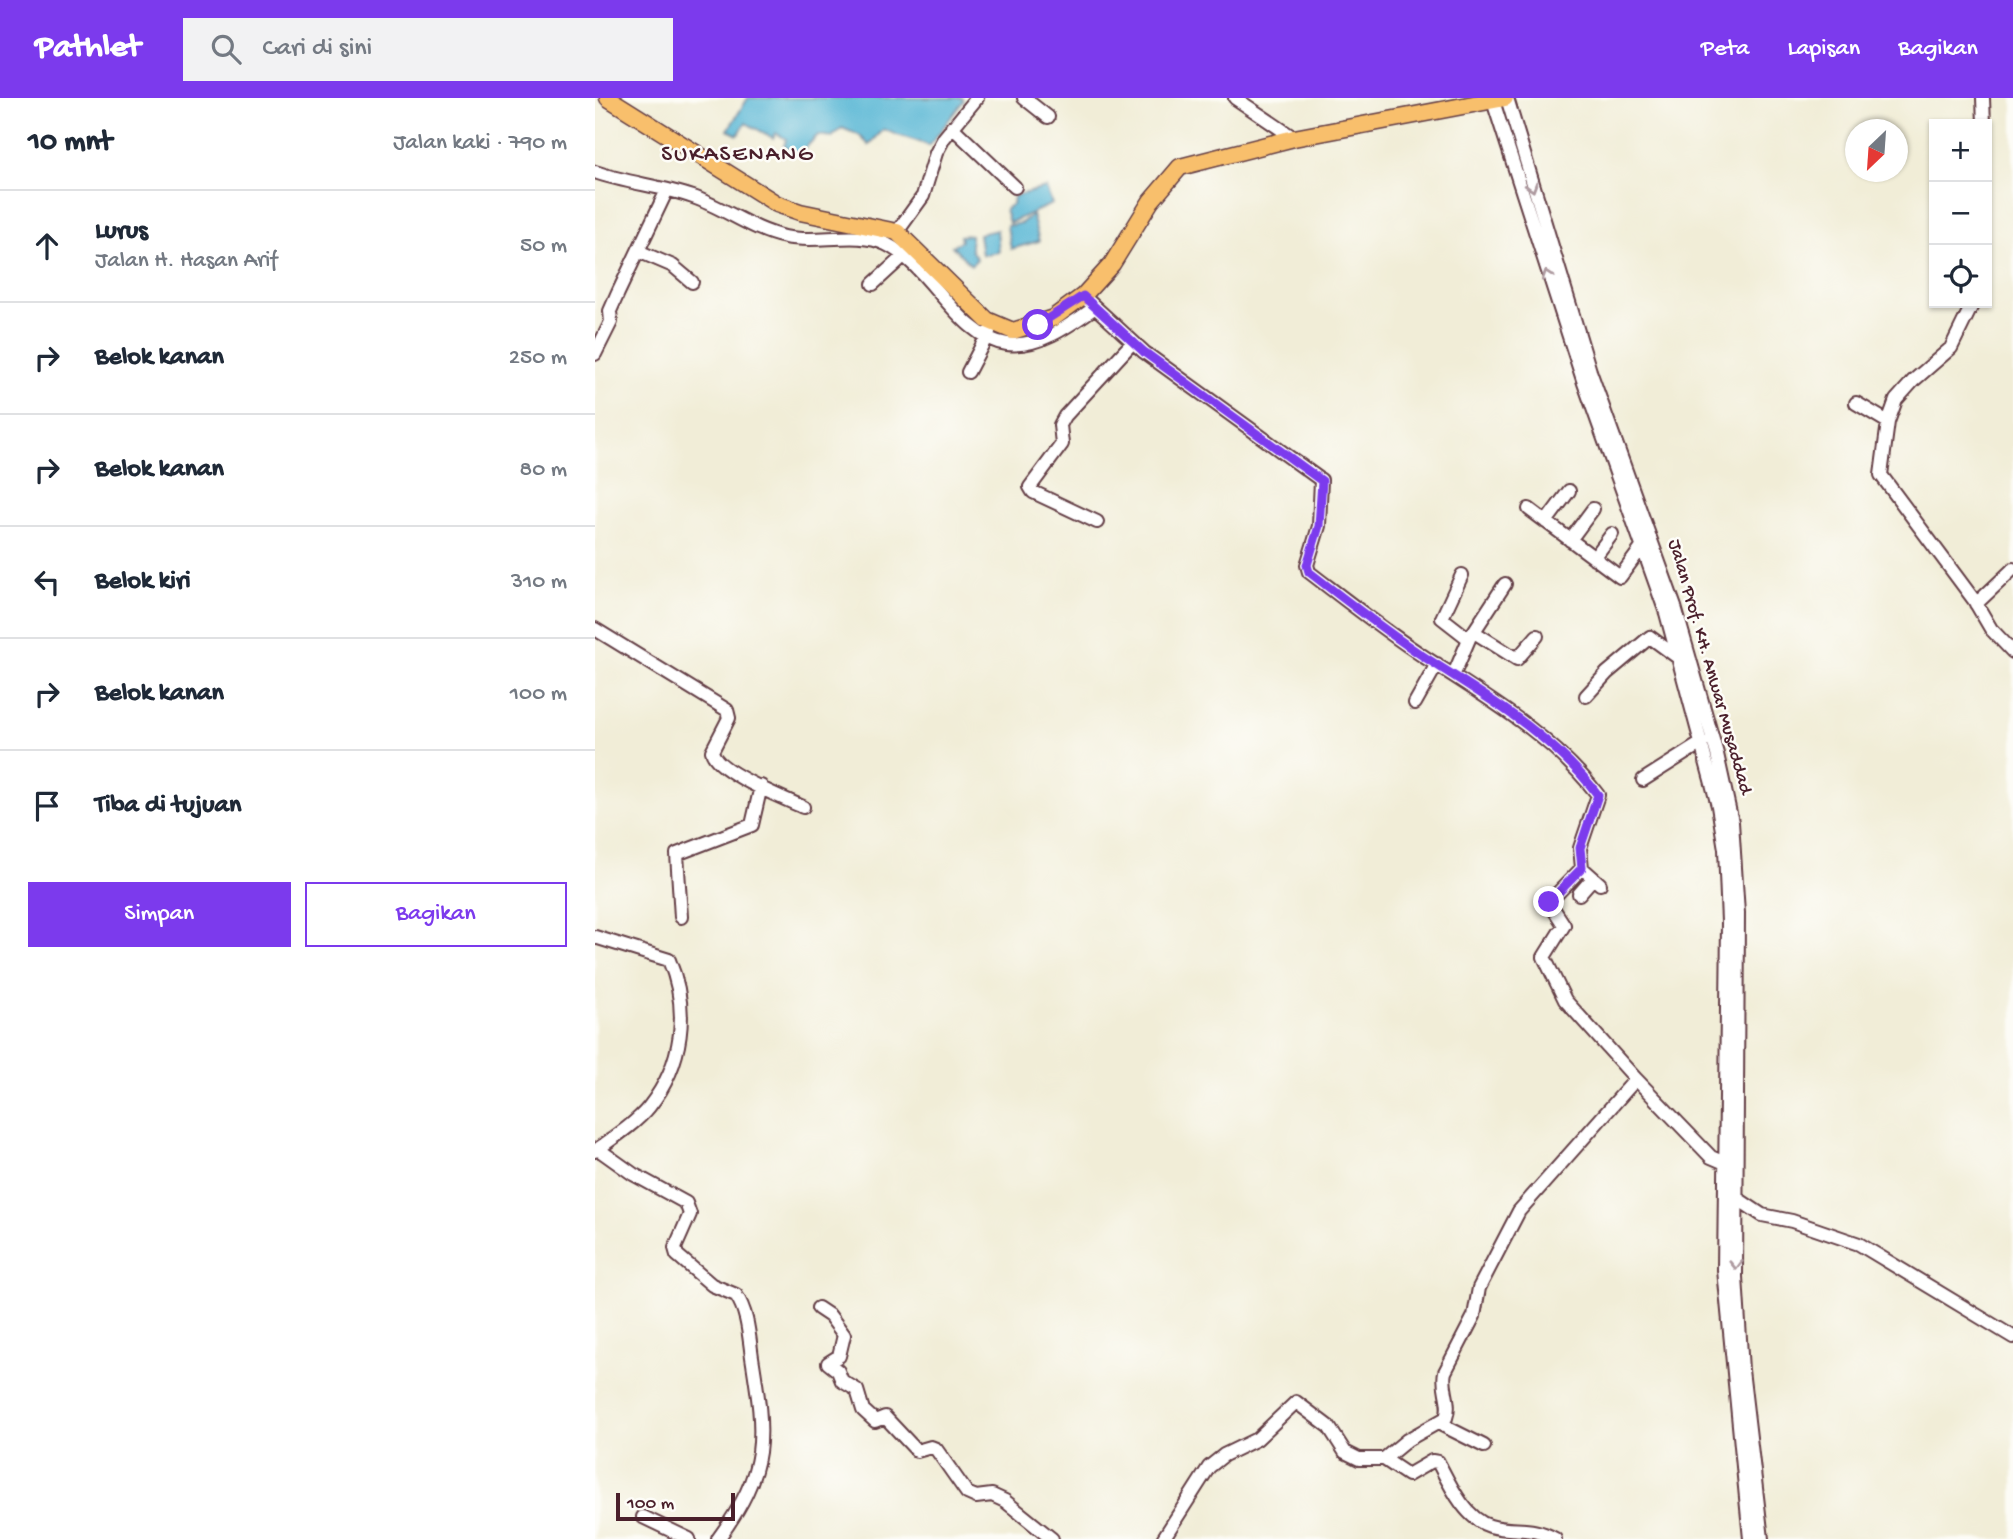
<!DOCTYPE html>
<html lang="id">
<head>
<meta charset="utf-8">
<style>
	body { margin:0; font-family:"Gochi Hand",sans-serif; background:#f2f2f3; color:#1f2937 }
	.controls { position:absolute; right:21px; top:21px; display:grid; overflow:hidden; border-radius:0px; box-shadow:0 2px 5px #0004 }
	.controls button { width:63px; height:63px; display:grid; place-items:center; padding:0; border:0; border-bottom:2px solid #e0e1e3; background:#fff; color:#1f2937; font:35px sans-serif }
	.compass { position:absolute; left:1250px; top:21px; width:63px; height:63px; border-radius:50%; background:#fff; box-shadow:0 2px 5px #0004; rotate:205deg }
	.scale { position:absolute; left:21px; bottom:18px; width:119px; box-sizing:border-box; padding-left:7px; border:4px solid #4a1f2b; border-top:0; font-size:19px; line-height:24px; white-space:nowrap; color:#4a1f2b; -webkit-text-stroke:5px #fdfcf7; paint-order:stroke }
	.stop { position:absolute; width:21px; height:21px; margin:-16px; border:5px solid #7c3aed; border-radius:50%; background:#fff }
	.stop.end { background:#7c3aed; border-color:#fff; box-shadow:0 2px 7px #0008 }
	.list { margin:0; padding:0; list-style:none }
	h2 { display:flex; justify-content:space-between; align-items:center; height:91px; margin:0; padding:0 28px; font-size:30px }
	h2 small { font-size:23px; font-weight:400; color:#747a83 }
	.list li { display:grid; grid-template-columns:46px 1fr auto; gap:21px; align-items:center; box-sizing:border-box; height:112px; padding:0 28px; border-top:2px solid #e0e1e3 }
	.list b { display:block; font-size:26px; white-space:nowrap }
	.list p { margin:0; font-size:23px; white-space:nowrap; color:#747a83 }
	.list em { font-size:23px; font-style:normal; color:#747a83 }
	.actions { display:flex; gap:14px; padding:21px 28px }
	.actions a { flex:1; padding:16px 0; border:2px solid #7c3aed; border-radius:0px; text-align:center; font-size:24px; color:#7c3aed }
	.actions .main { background:#7c3aed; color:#fff }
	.icon { flex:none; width:38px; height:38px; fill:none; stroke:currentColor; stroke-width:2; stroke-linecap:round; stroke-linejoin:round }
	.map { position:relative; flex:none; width:1418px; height:1441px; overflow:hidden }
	header { display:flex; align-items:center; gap:42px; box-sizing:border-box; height:98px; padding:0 35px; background:#7c3aed; color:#fff }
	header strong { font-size:33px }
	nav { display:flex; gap:38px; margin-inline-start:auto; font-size:24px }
	.search { width:490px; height:63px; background:#f2f2f3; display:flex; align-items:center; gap:18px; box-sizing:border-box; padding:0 24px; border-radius:0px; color:#747a83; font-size:26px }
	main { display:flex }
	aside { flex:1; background:#fff }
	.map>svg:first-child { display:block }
	.water { fill:#55b5d4; stroke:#506a80; stroke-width:2 }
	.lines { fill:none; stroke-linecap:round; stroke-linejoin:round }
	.minor-casing { stroke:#633e45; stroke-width:16 }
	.major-casing { stroke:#633e45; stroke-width:19 }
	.minor { stroke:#fff; stroke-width:12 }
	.major { stroke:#f8bf6c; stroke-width:16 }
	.oneway { stroke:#ae9aa0 }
	.route { stroke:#7c3aed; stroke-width:9 }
	.labels { text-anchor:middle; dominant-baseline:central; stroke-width:5; stroke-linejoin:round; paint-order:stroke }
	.street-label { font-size:19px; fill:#4a1f2b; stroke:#fdfcf7 }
	.quarter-label { font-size:23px; letter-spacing:2px; fill:#4a1f2b; stroke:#fdfcf7 }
</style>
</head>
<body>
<header>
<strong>Pathlet</strong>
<div class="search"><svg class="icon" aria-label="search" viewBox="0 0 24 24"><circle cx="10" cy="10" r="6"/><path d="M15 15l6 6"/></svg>Cari di sini</div>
<nav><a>Peta</a><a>Lapisan</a><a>Bagikan</a></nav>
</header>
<main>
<aside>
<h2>10 mnt<small>Jalan kaki · 790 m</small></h2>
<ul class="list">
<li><svg class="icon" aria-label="ahead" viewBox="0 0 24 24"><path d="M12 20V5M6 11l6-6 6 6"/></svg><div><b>Lurus</b><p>Jalan H. Hasan Arif</p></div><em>50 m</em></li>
<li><svg class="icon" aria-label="right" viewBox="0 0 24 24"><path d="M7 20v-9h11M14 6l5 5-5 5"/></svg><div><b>Belok kanan</b></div><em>250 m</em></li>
<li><svg class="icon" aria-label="right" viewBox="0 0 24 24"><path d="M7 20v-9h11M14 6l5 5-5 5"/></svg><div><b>Belok kanan</b></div><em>80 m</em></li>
<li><svg class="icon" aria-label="left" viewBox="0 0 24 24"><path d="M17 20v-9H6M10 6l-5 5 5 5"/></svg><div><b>Belok kiri</b></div><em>310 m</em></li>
<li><svg class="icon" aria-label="right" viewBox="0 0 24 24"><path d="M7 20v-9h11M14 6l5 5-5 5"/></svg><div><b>Belok kanan</b></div><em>100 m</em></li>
<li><svg class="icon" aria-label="arrive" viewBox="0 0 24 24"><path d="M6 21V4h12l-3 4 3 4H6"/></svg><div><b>Tiba di tujuan</b></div></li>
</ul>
<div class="actions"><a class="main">Simpan</a><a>Bagikan</a></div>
</aside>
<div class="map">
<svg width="1418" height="1441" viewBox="0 0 1418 1441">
	<rect width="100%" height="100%" fill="#fdfcf7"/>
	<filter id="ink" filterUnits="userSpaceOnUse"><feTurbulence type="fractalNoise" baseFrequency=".0143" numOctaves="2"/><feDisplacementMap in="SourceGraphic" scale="14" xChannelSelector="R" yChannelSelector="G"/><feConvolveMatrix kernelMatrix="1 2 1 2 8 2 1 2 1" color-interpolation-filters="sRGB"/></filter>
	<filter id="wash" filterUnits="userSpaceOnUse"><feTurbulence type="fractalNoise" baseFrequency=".00686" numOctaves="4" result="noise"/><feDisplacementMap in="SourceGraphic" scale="28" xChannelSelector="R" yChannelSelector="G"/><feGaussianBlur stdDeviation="1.57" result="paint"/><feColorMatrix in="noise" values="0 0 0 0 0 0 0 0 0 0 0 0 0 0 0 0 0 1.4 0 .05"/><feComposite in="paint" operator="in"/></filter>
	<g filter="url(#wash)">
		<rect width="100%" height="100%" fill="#f1edd7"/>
		<!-- water -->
		<path class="water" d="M153 0H367L368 3 334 48C319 40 304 40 289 31L274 47 264 37 247 30 237 39 223 37 204 56 189 49 191 41 181 35 178 40 151 25 143 37 133 32Z
			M451 90 457 106 414 125 410 111 418 106 419 98Z
			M437 117 444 143 416 151 412 128 426 125Z
			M402 132 404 154 387 157 384 136Z
			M376 137V152L382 161 376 167 357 148 366 143 365 138Z"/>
	</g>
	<g filter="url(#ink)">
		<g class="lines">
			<!-- minor casing -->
			<g class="minor-casing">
				<path id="minor" d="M429 0 453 19
					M640 0 699 40
					M897 0 989 285 1071 515 1123 708 1130 751 1133 824 1129 1172 1155 1441
					M912 0 995 273 1080 509 1122 656 1137 724 1143 815 1141 1179 1147 1272 1167 1441
					M1388 0 1389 26
					M357 29 420 89
					M0 74C32 85 66 88 98 99 130 110 157 132 190 139 222 146 262 132 291 146 336 168 364 240 412 246 444 250 475 227 499 210
					M302 134 328 98 341 55 349 40 382 0
					M43 153 78 168 97 184
					M278 186 314 153
					M488 198 549 254 726 382 724 428 712 467 714 474C752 503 791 534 831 560 893 600 958 638 1003 697L985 750 987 770 954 804 969 827 949 859 970 902 1041 981 924 1113 884 1190 879 1218 850 1274C846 1289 857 1304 851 1320L812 1342 789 1361 813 1377 837 1363 843 1364C854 1385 870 1421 895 1428 919 1435 936 1427 960 1441
					M1378 205 1356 250 1318 283 1301 302 1293 324 1286 377 1379 502 1396 531 1418 554
					M0 256 16 224 15 213 23 195 72 92
					M373 274 394 234
					M1261 305 1293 324
					M934 411 1025 479 1048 448
					M502 424 438 394 435 389 467 346 465 327 470 318 538 244
					M951 424 974 393
					M975 442 998 411
					M999 460 1017 436
					M1381 506 1418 471
					M0 531 132 612 134 620 117 653C120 673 188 700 208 709
					M879 534 922 561 942 538
					M876 538 910 486
					M859 576 874 541 847 520 867 477
					M991 598 1012 575 1055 539 1085 561
					M820 605 842 566
					M1048 682 1108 644
					M987 770 1005 786
					M984 796 998 780
					M86 819 82 756 157 727 166 688
					M0 839 74 862C95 912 88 966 54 1009 40 1026 18 1040 0 1053
					M1041 981 1116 1059 1130 1065
					M3 1051 38 1076 91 1105 95 1116 80 1150 82 1157 117 1187 141 1197C153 1214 154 1239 157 1259 170 1340 174 1371 123 1441
					M1137 1097 1167 1117 1197 1123 1264 1146 1418 1239
					M223 1210 235 1218 249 1237 244 1258 233 1265 243 1273 247 1283 262 1292 268 1312 280 1323 290 1319 322 1353 336 1349 341 1351 372 1395 381 1399 397 1397 410 1403 457 1441
					M845 1326 889 1348
					M48 1419 94 1441
					M568 1441 614 1369 629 1357 662 1341 701 1304 734 1329 750 1354 764 1361H789"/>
			</g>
			<!-- major casing -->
			<g class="major-casing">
				<path id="major" d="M13 0 182 106 205 114 302 134 392 222 418 233 458 220 488 198 517 166 556 103 585 69 699 40 910 0"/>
			</g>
			<!-- minor -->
			<use href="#minor" class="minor"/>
			<!-- major -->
			<use href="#major" class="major"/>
		</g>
		<!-- one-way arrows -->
		<defs><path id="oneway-chevron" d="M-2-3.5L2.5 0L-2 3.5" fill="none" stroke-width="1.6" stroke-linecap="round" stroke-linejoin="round" transform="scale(1.75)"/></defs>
		<g class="oneway">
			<use href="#oneway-chevron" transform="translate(937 89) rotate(73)"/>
			<use href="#oneway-chevron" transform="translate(952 177) rotate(-109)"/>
			<use href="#oneway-chevron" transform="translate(1141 1167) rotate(89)"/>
		</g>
	</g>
	<g class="lines" filter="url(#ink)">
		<!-- route -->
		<path class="route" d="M443 227 488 198 549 254 727 383 724 428 712 467 714 474C752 503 791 534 831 560 892 599 959 638 1003 697L985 750 987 770 954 804"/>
	</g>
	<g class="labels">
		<!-- street labels -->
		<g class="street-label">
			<text transform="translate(1114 569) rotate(74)">Jalan Prof. KH. Anwar Musaddad</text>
		</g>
		<!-- quarter labels -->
		<g class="quarter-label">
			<text x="143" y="57">SUKASENANG</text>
		</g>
	</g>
</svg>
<div class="controls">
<button>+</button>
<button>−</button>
<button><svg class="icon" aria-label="locate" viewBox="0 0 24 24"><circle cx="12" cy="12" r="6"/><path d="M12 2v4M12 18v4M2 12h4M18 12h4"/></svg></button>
</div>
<svg class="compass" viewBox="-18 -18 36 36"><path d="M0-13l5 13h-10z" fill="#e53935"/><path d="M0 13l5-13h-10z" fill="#747a83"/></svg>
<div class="scale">100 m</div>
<div class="stop" style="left:443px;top:227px"></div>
<div class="stop end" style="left:954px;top:804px"></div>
</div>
</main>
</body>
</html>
